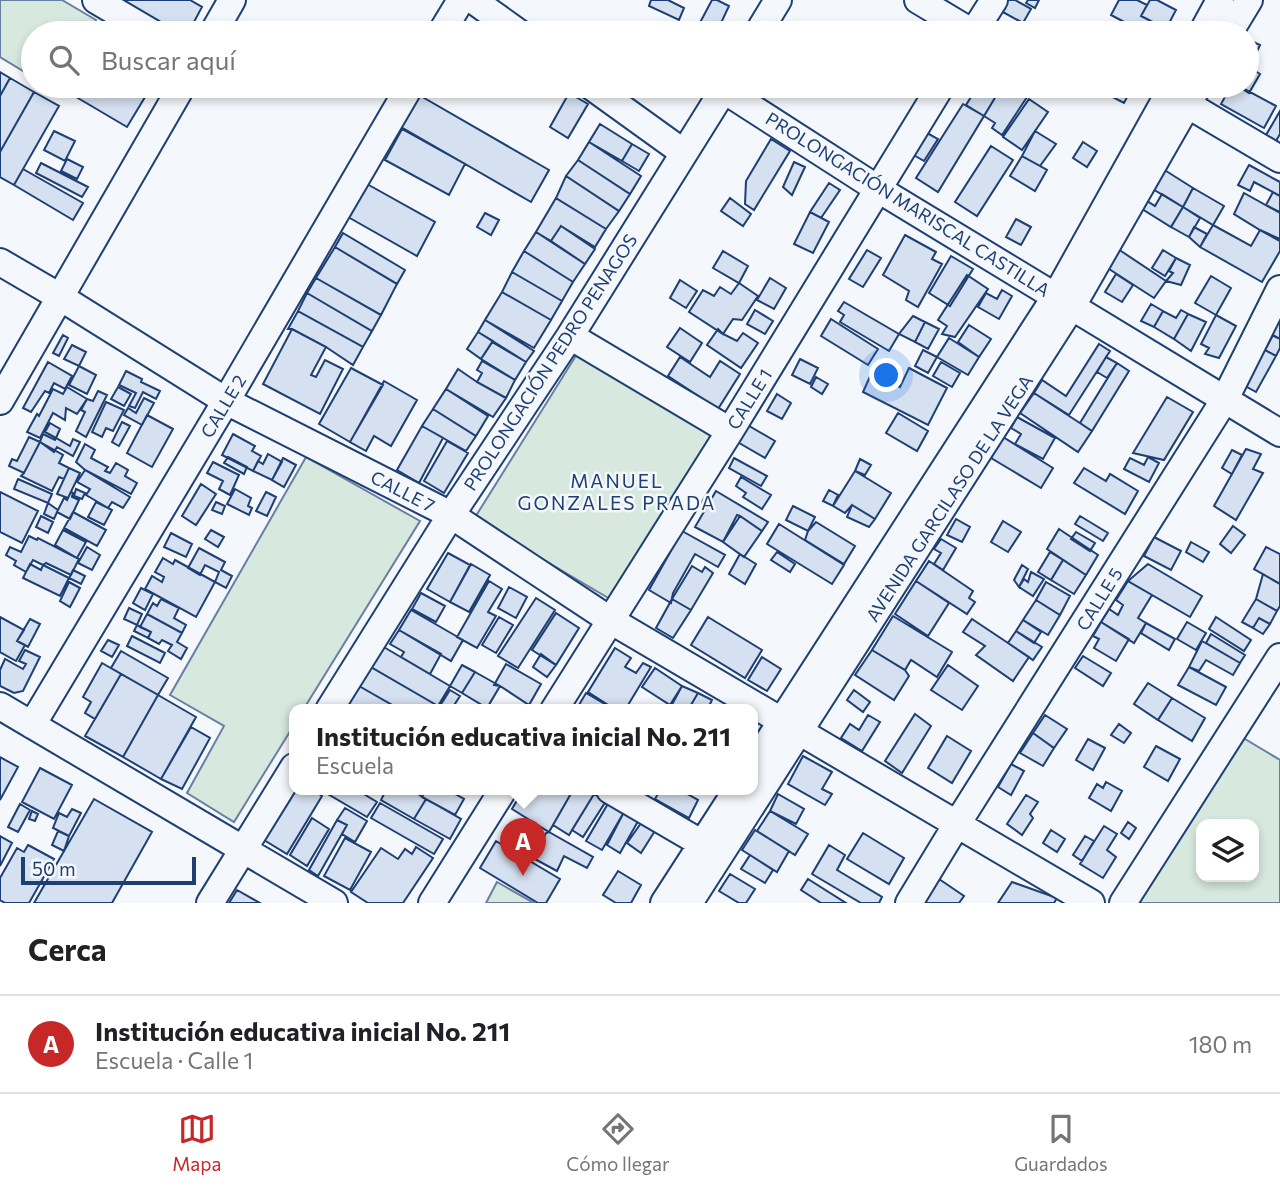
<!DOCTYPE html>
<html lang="es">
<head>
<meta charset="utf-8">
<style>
	body { margin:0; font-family:Commissioner,sans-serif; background:#f2f2f2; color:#202124 }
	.controls { position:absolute; right:21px; bottom:21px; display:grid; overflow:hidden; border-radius:14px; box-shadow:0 4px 10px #0003 }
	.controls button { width:63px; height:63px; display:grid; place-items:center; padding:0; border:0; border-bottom:2px solid #e0e0e0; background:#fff; color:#202124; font:35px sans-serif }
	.scale { position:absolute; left:21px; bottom:18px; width:175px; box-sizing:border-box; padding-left:7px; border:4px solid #1d3f73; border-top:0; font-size:19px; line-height:24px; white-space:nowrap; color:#1d3f73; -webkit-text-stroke:5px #f4f7fb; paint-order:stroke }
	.you { position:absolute; left:887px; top:376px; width:24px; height:24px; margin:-18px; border:5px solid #fff; border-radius:50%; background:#1a73e8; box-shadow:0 0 0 10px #1a73e833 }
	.badge { display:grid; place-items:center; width:46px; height:46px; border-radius:50%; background:#c62828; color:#fff; font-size:23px; font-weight:700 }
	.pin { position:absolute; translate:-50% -58px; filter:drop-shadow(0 2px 4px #0008) }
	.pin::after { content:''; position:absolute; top:37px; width:24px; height:21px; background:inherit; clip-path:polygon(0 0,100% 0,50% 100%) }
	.popup { position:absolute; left:289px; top:704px; width:469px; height:91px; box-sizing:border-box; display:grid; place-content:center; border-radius:14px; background:#fff; filter:drop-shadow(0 2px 5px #0005); font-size:23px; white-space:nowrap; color:#757577 }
	.popup b { font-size:26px; color:#202124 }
	.popup::after { content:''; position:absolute; left:50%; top:100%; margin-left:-14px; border:14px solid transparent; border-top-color:#fff }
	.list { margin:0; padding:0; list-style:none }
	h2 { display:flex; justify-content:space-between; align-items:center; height:91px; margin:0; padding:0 28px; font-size:30px }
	h2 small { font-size:23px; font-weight:400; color:#757577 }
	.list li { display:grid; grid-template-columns:46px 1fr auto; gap:21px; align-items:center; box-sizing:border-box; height:98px; padding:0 28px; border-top:2px solid #e0e0e0 }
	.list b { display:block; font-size:26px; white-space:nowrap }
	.list p { margin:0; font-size:23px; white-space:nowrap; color:#757577 }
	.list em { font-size:23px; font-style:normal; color:#757577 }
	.icon { flex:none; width:38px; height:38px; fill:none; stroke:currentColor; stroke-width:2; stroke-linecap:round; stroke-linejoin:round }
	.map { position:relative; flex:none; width:1280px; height:903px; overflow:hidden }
	.search { position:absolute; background:#fff; box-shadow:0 4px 10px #0003; left:21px; right:21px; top:21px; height:77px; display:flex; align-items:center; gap:18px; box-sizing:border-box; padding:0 24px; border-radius:38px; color:#757577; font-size:26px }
	.sheet { height:189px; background:#fff }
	nav { display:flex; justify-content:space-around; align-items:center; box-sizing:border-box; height:98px; border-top:2px solid #e0e0e0; background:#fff; font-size:19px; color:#757577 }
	nav a { display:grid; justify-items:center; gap:4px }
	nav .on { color:#c62828 }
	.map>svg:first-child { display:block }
	.green { fill:#d7e8df; stroke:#687fa3; stroke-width:2; fill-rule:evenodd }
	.building { fill:#d5e0f0; stroke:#1d3f73; stroke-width:2 }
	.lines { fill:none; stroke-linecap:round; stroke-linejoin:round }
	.minor-casing { stroke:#1d3f73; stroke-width:30 }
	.minor { stroke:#f4f7fb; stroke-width:26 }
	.labels { text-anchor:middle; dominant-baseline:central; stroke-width:5; stroke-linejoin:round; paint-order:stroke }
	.street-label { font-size:18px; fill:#1d3f73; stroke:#f4f7fb }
	.neighbourhood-label { font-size:19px; letter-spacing:2px; fill:#1d3f73; stroke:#f4f7fb }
</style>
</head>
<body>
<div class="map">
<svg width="1280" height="903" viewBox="0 0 1280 903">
	<rect width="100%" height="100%" fill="#f4f7fb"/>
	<!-- green -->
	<path class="green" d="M0 0H62L96 20 88 33H33V77L0 57Z
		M577 354 715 435 610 599 474 519Z
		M306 457 420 521 303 710H294V725L234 822 187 793 224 726 170 695Z
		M1240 736 1280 760V903H1133ZM1201 824H1254V877H1201Z
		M497 882 534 903H486Z"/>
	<!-- building -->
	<path class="building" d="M123 0H190L202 7 188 33H171L120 5Z
		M651 0H668L684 8 679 20 649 6Z
		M712 0H717L729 6 720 25 728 30 727 33H702L696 30Z
		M1007 0H1015L1031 9 1023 23 1001 11Z
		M1028 0H1039L1035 8 1026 3Z
		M1119 0H1137L1147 5 1141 16 1149 20 1143 32 1111 15Z
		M1150 0H1157L1176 10 1166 29 1141 16Z
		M1247 39 1260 45 1251 65 1247 63Z
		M1247 66 1260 74 1249 93 1238 86H1247Z
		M0 72 10 78 0 96Z
		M10 78 34 92 0 152V96Z
		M69 86H126L145 97 127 127 66 91Z
		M126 86H152L145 97Z
		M960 86H978L972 94Z
		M978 86H1002L984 116 966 105Z
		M1002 86H1029L1033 88 1002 135 992 128 995 123 984 116Z
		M1091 86H1133L1124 103Z
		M1231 86H1239L1276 106 1264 128 1221 104Z
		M34 92 59 106 14 185 0 177V152Z
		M569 93 588 104 568 138 550 127Z
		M419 95 549 170 531 202 401 127Z
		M1029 99 1048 112 1022 150 1003 137Z
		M963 104 984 116 938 192 916 178Z
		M1280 111V134L1276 141 1266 135Z
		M600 124 632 144 622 161 589 142Z
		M402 129 465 164 449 195 385 160Z
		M54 131 75 141 65 161 44 150Z
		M1035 131 1056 144 1040 166 1022 156Z
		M927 133 938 139 924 161 905 150Z
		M771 139 790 151 754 210 745 204 746 181Z
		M589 142 641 176 630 194 578 160Z
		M1083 142 1097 151 1087 167 1073 158Z
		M632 144 649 154 639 171 622 161Z
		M991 146 1013 160 977 216 955 202Z
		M1022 156 1047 170 1035 191 1010 176Z
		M67 159 83 167 77 179 61 171Z
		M578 160 630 194 619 211 566 176Z
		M794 162 805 167 792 195 783 187Z
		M41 163 88 187 82 197 36 173Z
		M1249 165 1280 182V196L1254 182 1250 191 1238 185Z
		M23 169 83 203 73 220 14 185Z
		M1163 169 1193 188 1183 207 1151 188Z
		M566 176 619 211 606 229 556 198Z
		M829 183 840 190 821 218 810 212Z
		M367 184 435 222 417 256 348 217Z
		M1193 188 1224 206 1213 225 1183 207Z
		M1273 192 1280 196V212L1266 205Z
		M1244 193 1280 213V239L1260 230 1234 214Z
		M1162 194 1183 207 1171 227 1142 209 1147 201 1155 206Z
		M556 198 606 229 595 247 561 226 551 241 536 232Z
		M730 198 751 214 743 226 721 211Z
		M1183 207 1200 218 1189 237 1171 227Z
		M810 212 829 222 813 253 794 244Z
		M485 213 499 220 491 235 477 227Z
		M1016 219 1031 227 1021 245 1006 237Z
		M1213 225 1251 246 1260 230 1280 241V251L1262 282 1200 247Z
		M561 226 595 249 585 264 551 241Z
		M1194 227 1207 234 1200 247 1189 237Z
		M536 232 585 264 573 282 524 251Z
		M343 233 405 270 397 284 335 247Z
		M905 235 936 252 932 259 942 264 918 307 906 300 909 291 883 275Z
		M335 247 397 284 381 315 316 278Z
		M1118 249 1166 281 1154 298 1106 267Z
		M867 250 881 258 863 287 849 279Z
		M1163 250 1176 258 1165 276 1152 268Z
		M524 251 573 282 562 301 512 272Z
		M723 251 748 266 739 283 713 268Z
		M951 256 973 269 950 306 929 293Z
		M1176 258 1190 265 1181 285 1166 281 1173 273 1169 271Z
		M512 272 562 301 551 320 502 292Z
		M1116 274 1133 285 1122 302 1105 292Z
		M967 275 988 289 955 337 942 334 947 326 938 320Z
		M1211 276 1231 288 1216 315 1195 303Z
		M316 278 381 315 372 331 307 293Z
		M770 278 786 288 774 309 757 300Z
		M680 280 697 291 686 308 670 298Z
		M739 283 758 296 742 320 733 319 723 334 689 312 703 290 714 296 720 287 731 294Z
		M1002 290 1012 296 999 319 978 307 986 293 997 299Z
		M502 292 551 320 534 348 485 320Z
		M307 293 372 331 363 347 298 311Z
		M844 302 899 334 889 351 840 322 844 315 838 311Z
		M1151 304 1163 311 1154 327 1141 321Z
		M755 310 773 321 765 334 747 324Z
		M1181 310 1188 314 1174 339 1154 327 1163 311 1176 318Z
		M298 311 363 347 353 365 326 347 292 329H288Z
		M1188 314 1206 322 1191 351 1174 339Z
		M1216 315 1236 326 1219 358 1205 354 1209 348 1201 344Z
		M913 316 925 322 915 342 899 334Z
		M831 319 878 349 868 365 821 336Z
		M1272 319 1280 323V339L1265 332Z
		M485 320 534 351 526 362 478 332Z
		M925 322 939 329 928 349 915 342Z
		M969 325 991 339 979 357 958 342Z
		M680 328 702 343 690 362 667 347Z
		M292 329 326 347 311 375 316 377 325 360 343 369 320 414 263 384Z
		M718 329 723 334 737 341 743 333 758 343 741 368 707 345Z
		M478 332 493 341 481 359 467 349Z
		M63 335 68 338 59 356 53 353Z
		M1273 335 1280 339V348L1276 356 1265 350Z
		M949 338 979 357 968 375 937 357Z
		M492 342 526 362 515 380 481 359Z
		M1099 344 1110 351 1069 415 1034 393 1042 380 1066 396Z
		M72 345 86 352 79 366 64 359Z
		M1256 345 1276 356 1256 392 1238 382Z
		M923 350 937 357 928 373 915 366Z
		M680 357 710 377 720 361 740 374 718 409 668 376Z
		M1106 357 1117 363 1107 378 1097 372Z
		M800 359 818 368 810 384 792 375Z
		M482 361 515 380 506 398 477 382 482 373 477 370Z
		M48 362 72 376 65 389 54 383 49 393 45 391 31 412 23 408Z
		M941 362 960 373 952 387 933 376Z
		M1117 363 1129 371 1092 431 1080 423Z
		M79 366 96 375 87 394 69 385Z
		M351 368 383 385 350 442 319 424Z
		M909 368 947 388 928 425 863 392 872 372 900 387Z
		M458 369 477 382 506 398 493 417 446 389Z
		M126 371 142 379 141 382 160 391 156 399 143 392 135 408 129 406 136 393 119 385Z
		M816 377 828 384 822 394 811 387Z
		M384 381 417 400 391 446 374 436 366 451 350 442Z
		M67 387 87 399 77 414 66 408 65 420 53 413 40 438 27 432 37 414 39 416 53 389 63 394Z
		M118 387 131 394 124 406 111 399Z
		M446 389 488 416 476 436 433 409Z
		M98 391 107 395 86 437 76 431 85 412 81 410 87 399 93 401Z
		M1034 393 1092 431 1078 452 1020 413Z
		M777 394 791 403 782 419 767 411Z
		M1167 397 1193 412 1164 460 1133 453Z
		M144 398 154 403 142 425 124 415 128 408 136 413Z
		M106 402 124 410 113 431 106 428 102 437 92 432Z
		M433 409 476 436 466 451 422 426Z
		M898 413 928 431 917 451 886 433Z
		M147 415 173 429 152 467 127 453Z
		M1017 417 1055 438 1043 459 1015 444 1021 434 1011 428Z
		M122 422 130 426 119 446 112 442Z
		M50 423 60 429 56 438 45 432Z
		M744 423 775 441 765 458 734 440Z
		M422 426 443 438 419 483 397 470Z
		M43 434 55 440 56 438 70 446 73 439 80 442 73 456 57 447 54 452 40 442Z
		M233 434 255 446 252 451 261 456 253 471 222 455Z
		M29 437 40 442 24 473 9 466 12 459 17 461Z
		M1003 437 1053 468 1041 488 991 458Z
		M447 441 468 453 444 493 424 481Z
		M40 442 63 455 59 463 69 468 64 479 59 477 52 491 21 476 24 473Z
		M85 444 95 450 91 458 108 467 105 471 110 473 116 463 128 470 125 476 137 483 131 494 85 470 76 462Z
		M1246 449 1261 454 1253 469 1263 473 1236 520 1214 506Z
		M1232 450 1242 455 1232 474 1222 468Z
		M268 454 282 462 272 480 253 471 258 461 263 464Z
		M228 457 247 467 244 474 224 463Z
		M1148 457 1159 463 1149 482 1124 469 1130 458 1144 465Z
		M283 458 296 465 284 487 272 480Z
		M734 458 767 476 761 486 729 468Z
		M860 459 871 465 865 475 855 471Z
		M213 462 239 475 230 495 219 489 223 481 207 473Z
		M69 468 80 473 68 498 57 494Z
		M1084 468 1106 481 1110 474 1138 491 1125 514 1074 483Z
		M85 470 130 497 123 508 112 502 108 508 86 495 90 489 77 482Z
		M855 471 891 493 875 519 852 505 845 513 833 506Z
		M741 477 771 495 762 509 743 497 746 493 736 486Z
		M18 479 52 494 48 503 14 489Z
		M201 484 216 494 196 525 182 516Z
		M76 489 85 493 82 499 74 496Z
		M235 489 251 498 248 506 252 508 249 515 227 504Z
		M829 490 838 495 833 506 823 501Z
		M716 491 768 522 762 531 740 516 737 515 723 542 695 527Z
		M0 492 38 511 22 543 0 532Z
		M71 492 73 493 72 497 79 500 70 519 57 512 64 498 67 500Z
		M266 492 276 497 267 516 256 511Z
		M96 502 112 510 104 525 88 517Z
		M216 502 225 506 222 514 212 510Z
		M48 503 58 510 54 519 44 514Z
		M852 505 875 519 869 527 847 517Z
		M793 506 815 517 808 531 786 520Z
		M73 512 106 530 97 546 64 528Z
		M41 516 53 522 48 533 36 527Z
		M740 516 762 531 744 557 723 542Z
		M1080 516 1108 533 1103 541 1075 524Z
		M956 519 970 527 962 542 947 535Z
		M1003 521 1021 532 1008 552 991 542Z
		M816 522 855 546 844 564 805 540 808 531Z
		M779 524 844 565 832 584 767 544Z
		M1233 526 1245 535 1231 553 1220 544Z
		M1059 529 1098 555 1086 575 1047 549Z
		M63 530 86 542 77 558 55 545Z
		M211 530 224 537 218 547 205 539Z
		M682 531 725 555 718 567 695 554 673 593 671 603 649 590Z
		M1076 532 1095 543 1090 551 1071 539Z
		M171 533 192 544 186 557 164 547Z
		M29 536 37 540 38 538 79 559 71 575 46 563 43 565 33 560 26 572 14 565 16 561 6 555 10 547 21 552Z
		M1154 537 1181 551 1171 570 1144 556Z
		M941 539 956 548 943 570 934 564 941 553 934 549Z
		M1191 542 1209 552 1203 562 1186 552Z
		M87 547 100 555 92 570 78 563Z
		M1266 547 1280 554V584L1254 569Z
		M199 548 225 562 221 570 232 576 226 588 215 582 219 572 205 565 200 575 188 568Z
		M777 552 795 564 790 572 771 560Z
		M1050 552 1063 560 1051 580 1038 572Z
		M448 553 470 565 450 602 427 589Z
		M740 554 756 564 745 584 729 574Z
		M163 558 173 564 175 560 215 582 196 617 145 589 152 576 162 582 164 577 155 572Z
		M1063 560 1086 575 1074 594 1051 580Z
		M929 561 973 591 969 598 975 602 967 614 916 581Z
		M30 564 41 570 43 565 69 578 60 596 23 578Z
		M471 564 490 575 469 612 450 602Z
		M1148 564 1202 596 1190 617 1128 581Z
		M1022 565 1028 569 1019 587 1014 580Z
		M692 566 702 572 705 567 713 573 691 610 672 599Z
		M73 570 85 576 81 584 69 578Z
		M1031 572 1044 579 1033 596 1019 587 1024 579 1028 582Z
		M1263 574 1280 584V606L1277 611 1256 599Z
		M489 581 502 589 488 612 496 616 477 648 457 637Z
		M916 581 949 603 928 636 895 614Z
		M1128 581 1152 595 1138 618 1146 623 1134 643 1101 622 1109 609 1118 615 1123 605 1116 600Z
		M69 582 80 588 70 607 60 601Z
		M1046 582 1070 596 1060 615 1036 600Z
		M509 587 527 597 516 618 498 608Z
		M141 588 153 594 145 610 133 603Z
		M421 593 445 606 436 622 412 609Z
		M536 598 555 610 518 668 498 656Z
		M161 599 179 608 174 618 186 625 182 633 147 614 153 603 157 606Z
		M672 599 691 610 673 638 656 628Z
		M1256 599 1277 611 1270 624 1259 618 1253 628 1242 622Z
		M1036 600 1060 615 1048 635 1023 620Z
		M129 608 142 614 137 625 124 619Z
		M411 610 463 640 451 661 399 630Z
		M556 613 579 628 556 665 532 650Z
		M147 614 182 633 177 642 187 648 181 659 168 651 172 645 162 640 159 644 148 638 151 632 140 627Z
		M893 616 952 652 937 677 911 660 905 670 872 650Z
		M0 617 24 630 17 641 25 645 16 661 0 652Z
		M499 617 513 625 496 653 482 645Z
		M708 617 762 650 745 678 691 645Z
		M1216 617 1251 640 1244 651 1209 629Z
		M1259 618 1270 624 1263 634 1253 628Z
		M30 619 40 624 28 647 17 641Z
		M972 619 1029 657 1013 681 976 655 985 646 963 632Z
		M1023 620 1041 632 1034 643 1016 631Z
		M1101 622 1129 639 1116 661 1094 648 1099 639 1093 636Z
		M1187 622 1206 633 1196 650 1177 639Z
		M1146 623 1175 639 1169 650 1141 633Z
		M137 625 151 632 148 638 134 631Z
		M399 630 441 654 430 674 401 657 404 652 390 644Z
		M1016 631 1042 647 1033 660 1008 643Z
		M1211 634 1245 655 1240 663 1206 643Z
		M132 636 165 653 160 663 127 646Z
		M108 640 119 645 112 657 101 651Z
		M1202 641 1240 663 1233 675 1206 660 1199 671 1189 667Z
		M382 646 450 686 438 706 371 667Z
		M615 648 631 658 625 667 636 673 643 663 651 667 625 710H616L588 692Z
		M25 650 40 657 23 691 14 693 0 686V670L5 659 23 669 26 664 19 661Z
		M872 650 905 670 909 676 894 700 855 675Z
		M121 651 168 678 158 695 111 668Z
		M541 654 556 665 547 677 533 667Z
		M1083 656 1111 673 1103 686 1075 668Z
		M762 657 781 669 767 691 748 680Z
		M102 663 121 674 95 719 85 713 91 702 83 697Z
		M506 664 541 684 529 705 500 686 494 685Z
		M462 665 475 672 462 693 450 686Z
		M948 665 978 686 962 710 931 690Z
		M371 667 438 706 435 710H401L359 686Z
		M1189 667 1226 687 1216 705 1178 685Z
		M655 668 682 686 670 705 642 687Z
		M475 672 500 686 487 708 462 693Z
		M121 674 158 695 123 757 85 736Z
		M1148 683 1172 698 1158 720 1134 704Z
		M359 686 401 710H355L348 706Z
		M682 686 698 693 688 710H669Z
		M450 690 460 696 451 710 438 709Z
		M854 690 870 702 863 712 847 700Z
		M586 693 615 710H576Z
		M698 693 712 700 707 710H688Z
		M158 695 196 717 161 779 123 757Z
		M1172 698 1205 718 1192 741 1158 720Z
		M915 714 931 726 902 773 885 761Z
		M868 715 880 722 862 751 841 738 850 724 859 730Z
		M1045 715 1067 729 1054 748 1033 733Z
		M1119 724 1131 733 1124 743 1111 735Z
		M191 727 210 738 182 789 161 779Z
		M1033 733 1054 748 1043 766 1020 753Z
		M947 736 971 751 952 783 928 768Z
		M1088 739 1105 748 1093 770 1076 760Z
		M1156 746 1180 759 1168 781 1144 767Z
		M803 756 832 772 822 789 832 794 825 805 788 784Z
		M0 757 18 767 0 800Z
		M1011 764 1024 771 1011 795 998 787Z
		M40 768 72 785 54 819 22 802Z
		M1106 782 1122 791 1111 811 1089 798 1097 784 1103 788Z
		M295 790H313L322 796 287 854 264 840Z
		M321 790H357L377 802 367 817Z
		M386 790H411L426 799 414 819 381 800Z
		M426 790H448L464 799 455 815 422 797Z
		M523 790H573L549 832 512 809Z
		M573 790H587L594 794 569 835 553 825Z
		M660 790H680L698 800 689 818 655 799Z
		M594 794 606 801 583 837 572 830Z
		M778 794 804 809 796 824 770 811Z
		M1026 795 1038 802 1030 814 1033 818 1022 835 1007 824Z
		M94 799 152 832 112 903H34Z
		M426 799 461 819 450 839 414 819Z
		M609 802 624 812 602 850 586 841Z
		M380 803 443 839 434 854 371 818Z
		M20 804 30 810 18 832 8 827Z
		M345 808 367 821 355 842 342 834 347 825 337 820Z
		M72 809 81 813 69 836 53 828 59 813 67 817Z
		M32 811 38 814 35 821 29 819Z
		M770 811 808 834 795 855 757 831Z
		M624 812 641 816 620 853 607 845Z
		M312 818 329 829 307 866 290 855Z
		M644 819 658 826 641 853 627 843Z
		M337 820 347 825 318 876 309 870Z
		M1128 822 1136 828 1129 839 1121 833Z
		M1104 826 1117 834 1107 850 1116 857 1103 878 1080 864Z
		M755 830 789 851 777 872 742 850Z
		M1051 830 1065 839 1057 852 1043 843Z
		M58 831 69 836 64 851 52 845Z
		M549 832 593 857 587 868 564 856 557 871 533 858 546 833Z
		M863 833 904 858 889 884 847 859Z
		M0 836 12 843 0 866Z
		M1085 836 1094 841 1082 861 1073 855Z
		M345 838 371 852 350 890 324 876Z
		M496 841 560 879 546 903H538L480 868Z
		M28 845 54 859 29 903H5L0 900V878L17 848 24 852Z
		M829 845 845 855 837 870 882 897 879 903H861L812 874Z
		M416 847 433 858 403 903H368L351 892 381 848 398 859 405 849 412 854Z
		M750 855 773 870 765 883 741 869Z
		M618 871 641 885 631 903H616L603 895Z
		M730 874 755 889 746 903H739L719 891Z
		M808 879 846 903H821L801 890Z
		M939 879 964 896 959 903H923Z
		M1012 882 1057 898 1054 903H998Z
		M237 890 260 903H229Z"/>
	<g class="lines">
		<!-- minor casing -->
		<g class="minor-casing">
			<path id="minor" d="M96 0 152 33
				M473 0 519 33
				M918 0 973 33
				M213 33 232 0
				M441 33 461 0
				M758 33 778 0
				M973 33 994 0
				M1202 33 1220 0
				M1229 33 1249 0
				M591 86 684 153
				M724 90 878 189 1280 433
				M1173 96 1280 159
				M0 262 60 297 226 401 451 515 610 620 1091 903
				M570 336 730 431
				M0 401 182 86
				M0 706 334 903
				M329 710 451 515 570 336 726 86
				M554 710 730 431 941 86
				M32 725 226 401 410 86
				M752 767 1056 296 1173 86
				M610 790 718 853
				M210 903 294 767
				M432 903 503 790
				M664 903 737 790
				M689 903 1072 306 1198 86
				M909 903 957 824 1225 399 1280 289
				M1123 903 1280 657"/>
		</g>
		<!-- minor -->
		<use href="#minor" class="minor"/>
	</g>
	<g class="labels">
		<!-- street labels -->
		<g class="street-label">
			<text transform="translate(908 204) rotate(32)">PROLONGACIÓN MARISCAL CASTILLA</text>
			<text transform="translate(550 362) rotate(-57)">PROLONGACIÓN PEDRO PENAGOS</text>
			<text transform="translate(749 399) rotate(-58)">CALLE 1</text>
			<text transform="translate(223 406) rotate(-59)">CALLE 2</text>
			<text transform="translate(403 491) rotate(27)">CALLE 7</text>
			<text transform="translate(949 498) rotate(-57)">AVENIDA GARCILASO DE LA VEGA</text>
			<text transform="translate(1099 599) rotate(-58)">CALLE 5</text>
		</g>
		<!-- neighbourhood labels -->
		<g class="neighbourhood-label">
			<text x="617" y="480">MANUEL<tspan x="617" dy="22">GONZALES PRADA</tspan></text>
		</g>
	</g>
</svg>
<div class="controls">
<button><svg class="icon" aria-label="layers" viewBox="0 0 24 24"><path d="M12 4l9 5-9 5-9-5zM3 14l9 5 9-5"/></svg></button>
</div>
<div class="scale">50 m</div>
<div class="you"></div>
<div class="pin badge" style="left:523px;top:876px">A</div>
<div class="popup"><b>Institución educativa inicial No. 211</b>Escuela</div>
<div class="search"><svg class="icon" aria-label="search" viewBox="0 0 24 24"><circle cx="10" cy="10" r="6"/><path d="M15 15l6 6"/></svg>Buscar aquí</div>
</div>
<section class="sheet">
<h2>Cerca<small></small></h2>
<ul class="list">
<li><span class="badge">A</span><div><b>Institución educativa inicial No. 211</b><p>Escuela · Calle 1</p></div><em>180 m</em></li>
</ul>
</section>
<nav>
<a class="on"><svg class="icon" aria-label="map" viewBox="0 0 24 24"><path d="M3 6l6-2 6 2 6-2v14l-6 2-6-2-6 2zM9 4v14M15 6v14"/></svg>Mapa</a>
<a><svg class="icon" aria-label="directions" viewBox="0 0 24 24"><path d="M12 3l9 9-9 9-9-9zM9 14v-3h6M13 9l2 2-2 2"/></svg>Cómo llegar</a>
<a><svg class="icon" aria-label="saved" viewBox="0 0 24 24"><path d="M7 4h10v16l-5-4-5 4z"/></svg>Guardados</a>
</nav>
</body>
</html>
